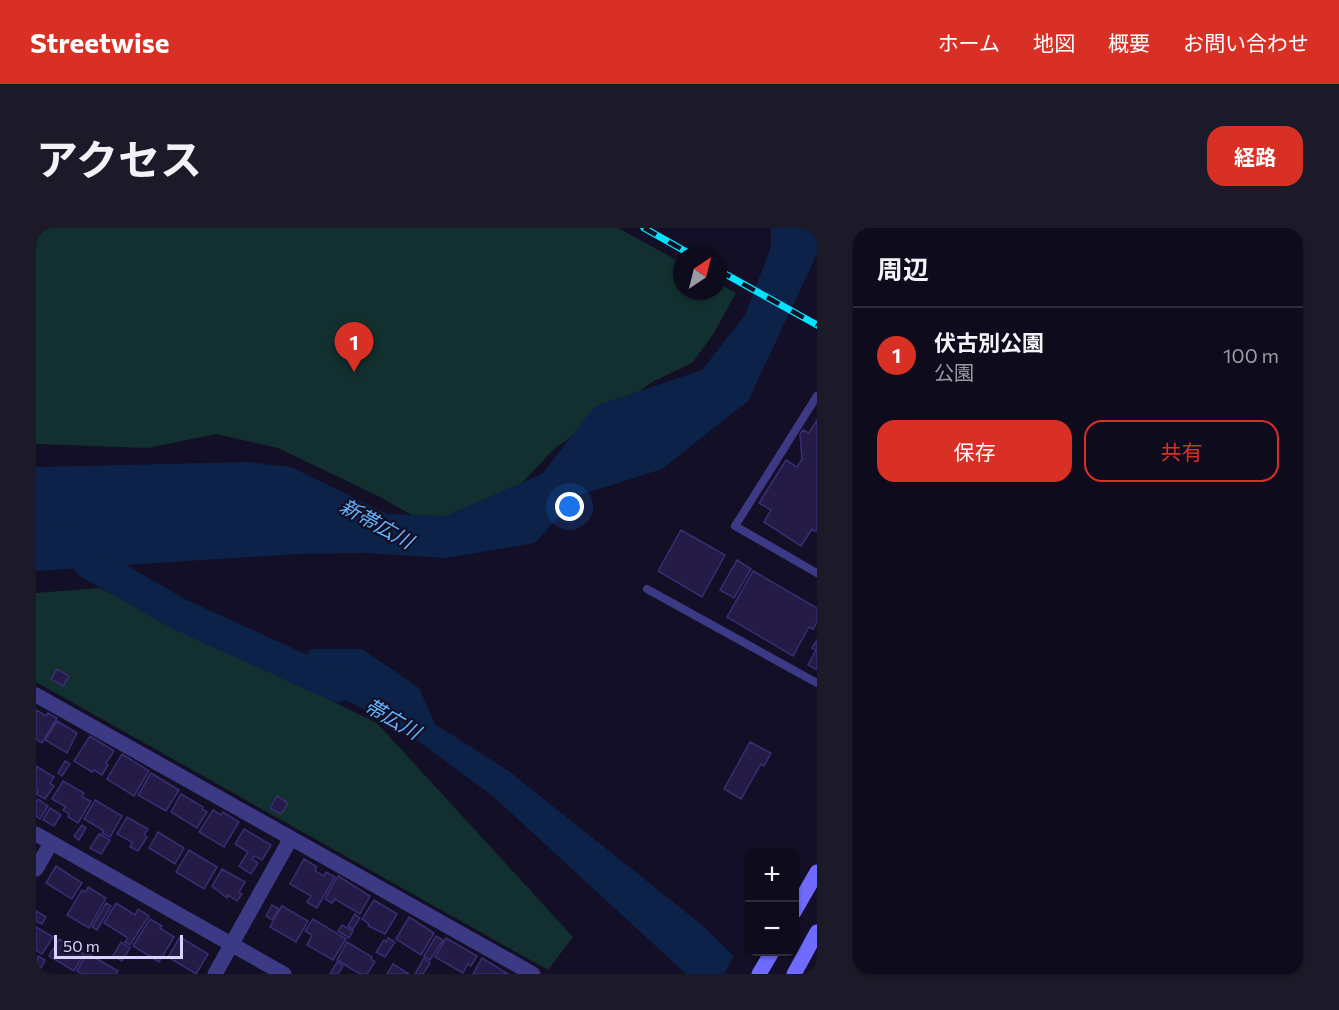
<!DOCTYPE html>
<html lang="ja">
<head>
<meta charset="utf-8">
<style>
	body { margin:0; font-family:Commissioner,"Noto Sans JP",sans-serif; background:#1c1929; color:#f1f3f6 }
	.controls { position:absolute; right:18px; bottom:18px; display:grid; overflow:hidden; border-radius:12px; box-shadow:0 2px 4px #0004 }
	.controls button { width:54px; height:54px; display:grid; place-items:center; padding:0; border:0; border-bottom:2px solid #2e2b3b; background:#0e0b1c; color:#f1f3f6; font:30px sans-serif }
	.compass { position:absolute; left:637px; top:18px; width:54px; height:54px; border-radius:50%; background:#0e0b1c; box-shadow:0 2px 4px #0004; rotate:35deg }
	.scale { position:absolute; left:18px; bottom:15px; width:129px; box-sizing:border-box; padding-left:6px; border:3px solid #d9d4ff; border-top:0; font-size:16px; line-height:21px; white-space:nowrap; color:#d9d4ff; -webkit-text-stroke:4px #130f26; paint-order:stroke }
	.you { position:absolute; left:534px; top:279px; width:21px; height:21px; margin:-15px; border:4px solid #fff; border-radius:50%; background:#1a73e8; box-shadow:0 0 0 9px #1a73e833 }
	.badge { display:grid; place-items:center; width:39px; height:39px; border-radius:50%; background:#d93025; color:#fff; font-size:20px; font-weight:700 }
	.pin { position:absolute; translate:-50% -50px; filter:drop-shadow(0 2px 3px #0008) }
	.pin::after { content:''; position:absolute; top:32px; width:21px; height:18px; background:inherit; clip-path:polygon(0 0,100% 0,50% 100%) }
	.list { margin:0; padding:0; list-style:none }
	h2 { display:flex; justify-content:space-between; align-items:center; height:78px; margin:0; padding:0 24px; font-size:26px }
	h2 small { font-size:20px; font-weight:400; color:#9b9ba3 }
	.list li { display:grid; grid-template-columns:39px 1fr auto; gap:18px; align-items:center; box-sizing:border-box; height:96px; padding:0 24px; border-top:2px solid #2e2b3b }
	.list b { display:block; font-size:22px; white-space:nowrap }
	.list p { margin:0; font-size:20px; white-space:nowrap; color:#9b9ba3 }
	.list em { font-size:20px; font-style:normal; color:#9b9ba3 }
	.actions { display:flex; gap:12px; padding:18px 24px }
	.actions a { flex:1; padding:14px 0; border:2px solid #d93025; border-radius:18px; text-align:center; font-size:21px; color:#d93025 }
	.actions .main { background:#d93025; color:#fff }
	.map { position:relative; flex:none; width:781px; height:746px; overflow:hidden; border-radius:18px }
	header { display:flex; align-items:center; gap:36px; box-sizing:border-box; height:84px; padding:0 30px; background:#d93025; color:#fff }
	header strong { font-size:28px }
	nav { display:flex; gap:33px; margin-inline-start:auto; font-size:21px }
	.intro { display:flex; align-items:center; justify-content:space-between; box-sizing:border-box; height:144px; padding:0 36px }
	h1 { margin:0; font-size:42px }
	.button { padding:15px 27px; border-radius:18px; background:#d93025; color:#fff; font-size:21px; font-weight:700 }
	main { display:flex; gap:36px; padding:0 36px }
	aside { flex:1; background:#0e0b1c; border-radius:18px; box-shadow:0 2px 4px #0004 }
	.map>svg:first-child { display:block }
	.green { fill:#12302f }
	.water { fill:#0c2248 }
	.pier { fill:#130f26 }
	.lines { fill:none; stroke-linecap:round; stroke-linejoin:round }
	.river { stroke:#0c2248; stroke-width:32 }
	.building { fill:#241b47; stroke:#3b2d73; stroke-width:1.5 }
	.lane { stroke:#3d3a85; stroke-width:8 }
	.street { stroke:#3d3a85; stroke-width:15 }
	.secondary { stroke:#6f6bff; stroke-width:15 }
	.rail-casing { stroke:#00e5ff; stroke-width:7 }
	.rail { stroke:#130f26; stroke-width:4.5; stroke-dasharray:14; stroke-linecap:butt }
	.labels { text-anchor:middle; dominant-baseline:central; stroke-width:4.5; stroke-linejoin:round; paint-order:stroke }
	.water-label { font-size:20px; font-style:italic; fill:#62b6ff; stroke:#130f26 }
</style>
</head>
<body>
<header>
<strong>Streetwise</strong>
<nav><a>ホーム</a><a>地図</a><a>概要</a><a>お問い合わせ</a></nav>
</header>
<div class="intro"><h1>アクセス</h1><a class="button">経路</a></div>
<main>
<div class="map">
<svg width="781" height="746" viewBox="0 0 781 746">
	<rect width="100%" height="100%" fill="#130f26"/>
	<!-- green -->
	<path class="green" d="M0 0H582L646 35V63H682V55L700 65 678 105 656 135 618 153 519 220 487 254 439 292 381 290 342 268 242 220 180 206 112 220 0 216Z
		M63 360 341 495 537 709 512 742 0 454V365Z"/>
	<!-- water -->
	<path class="water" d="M735 0H781V26L712 173 626 241 541 268 499 315 410 330 329 325 260 326 0 343V239L212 234 255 239 351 286 409 288 506 246 559 178 666 142 709 87 735 19Z
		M275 421H326L383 460 399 496 474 544 667 698 716 746H650L458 569 366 501 259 446Z"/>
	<!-- pier -->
	<path class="pier" d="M699 726 718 744 719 746H688Z"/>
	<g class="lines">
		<!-- river -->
		<path class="river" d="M29 308 52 334 143 386 301 458"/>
	</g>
	<!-- building -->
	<path class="building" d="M781 192V304L776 301 765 318 728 294 735 282 723 275 750 232 761 239 766 231 764 206 767 202 773 205Z
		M645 302 689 327 666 369 622 343Z
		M701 332 715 341 698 370 684 362Z
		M717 343 781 380V394L777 401 773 399 757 428 691 389Z
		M781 412V442L772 437 780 422 776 420Z
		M21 441 33 448 27 458 15 451Z
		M0 482 10 488 12 485 21 490 6 515 0 511Z
		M21 493 41 505 31 525 9 512Z
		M54 508 78 523 70 535 72 537 66 547 58 542 56 544 38 533Z
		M714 514 735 525 728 538 725 536 705 571 688 561Z
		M86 526 113 543 98 568 71 551Z
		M29 533 34 536 26 548 22 545Z
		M0 538 18 549 14 555 18 558 9 571 0 566 2 563 0 562Z
		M115 545 143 562 130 583 102 567Z
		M27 553 48 565 46 569 55 573 42 595 32 589 33 586 27 582 30 579 16 571Z
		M145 566 167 579 166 581 171 584 161 600 135 584Z
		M241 568 252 575 245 586 234 580Z
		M2 571 12 578 4 591 0 588V574Z
		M59 572 86 588 74 609 66 605 68 603 48 591Z
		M14 580 25 587 18 598 7 592Z
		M177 582 185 587 187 584 203 594 188 619 163 604Z
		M91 589 112 601 108 607 111 609 102 623 94 619 96 614 81 606Z
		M46 597 50 600 43 612 38 608Z
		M208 601 235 617 226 632 218 628 216 631 222 635 215 646 203 638 212 624 199 616Z
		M122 604 148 620 139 636 113 620Z
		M63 606 74 612 65 626 54 620Z
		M153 622 181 639 168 661 140 644Z
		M268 631 281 639 279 643 288 648 290 644 299 649 281 680 271 674 275 668 254 656Z
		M20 638 46 655 36 671 10 655Z
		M186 641 209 654 203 664 206 666 201 673 192 667 191 670 176 658Z
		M302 648 334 668 324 686 299 671 296 675 289 671Z
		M52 659 70 670 53 700 31 687 46 662 50 664Z
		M338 672 361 686 349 706 332 698 333 696 326 691Z
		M70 675 75 678 61 702 56 699Z
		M80 675 99 687 102 681 113 688 94 717 89 714 92 710 68 695Z
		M236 677 243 681 236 692 230 688Z
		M246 678 272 693 260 714 234 699Z
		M0 683 10 689 6 696 0 693Z
		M319 686 324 690 317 701 312 698Z
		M373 689 398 705 385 727 360 711Z
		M114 691 126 698 124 700 138 709 123 734 97 718Z
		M277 691 310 711 297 732 271 717 276 707 269 703Z
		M306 697 317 703 313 710 302 703Z
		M0 699 17 709 6 726 0 722Z
		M400 708 407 712 394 732 388 728Z
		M144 709 172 726 160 746 132 729Z
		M352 710 359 714 349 729 340 724 348 712 350 714Z
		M410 710 441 728 435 738 432 736 427 745 399 729Z
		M23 711 48 726 38 743 13 728Z
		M85 714 94 720 86 733 77 728Z
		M311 714 336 729 335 731 339 734 331 746H324L301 732Z
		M51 725 82 743 80 746H45L41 743Z
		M2 728 9 732 5 740 0 737Z
		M388 730 394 735 387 746H379Z
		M446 730 472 746H437Z
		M301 734 307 738 302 746H294Z
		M357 736 373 746H351Z"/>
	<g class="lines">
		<!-- lane -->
		<path class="lane" d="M781 168 699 298 781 345
			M611 361 781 455"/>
		<!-- street -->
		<path class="street" d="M0 467 497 746
			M0 606 248 746
			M0 641 15 615
			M179 746 255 610"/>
		<!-- secondary -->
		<path class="secondary" d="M758 684 781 644
			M723 746 736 724
			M758 746 781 704"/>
		<!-- rail casing -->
		<g class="rail-casing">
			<path id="rail" d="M608 0 656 27
				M682 42 781 97"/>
		</g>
		<!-- rail -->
		<use href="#rail" class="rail"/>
	</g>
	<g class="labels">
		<!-- water labels -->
		<g class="water-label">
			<text transform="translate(341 295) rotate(29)">新帯広川</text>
			<text transform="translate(357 490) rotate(30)">帯広川</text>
		</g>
	</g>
</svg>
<div class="controls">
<button>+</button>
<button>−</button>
</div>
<svg class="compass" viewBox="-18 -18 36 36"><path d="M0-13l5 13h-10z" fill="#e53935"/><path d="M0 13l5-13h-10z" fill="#9b9ba3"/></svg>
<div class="scale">50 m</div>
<div class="you"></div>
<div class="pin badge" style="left:318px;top:144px">1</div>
</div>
<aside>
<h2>周辺<small></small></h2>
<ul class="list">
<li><span class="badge">1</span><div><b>伏古別公園</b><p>公園</p></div><em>100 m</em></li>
</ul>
<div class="actions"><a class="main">保存</a><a>共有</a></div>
</aside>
</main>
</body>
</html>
